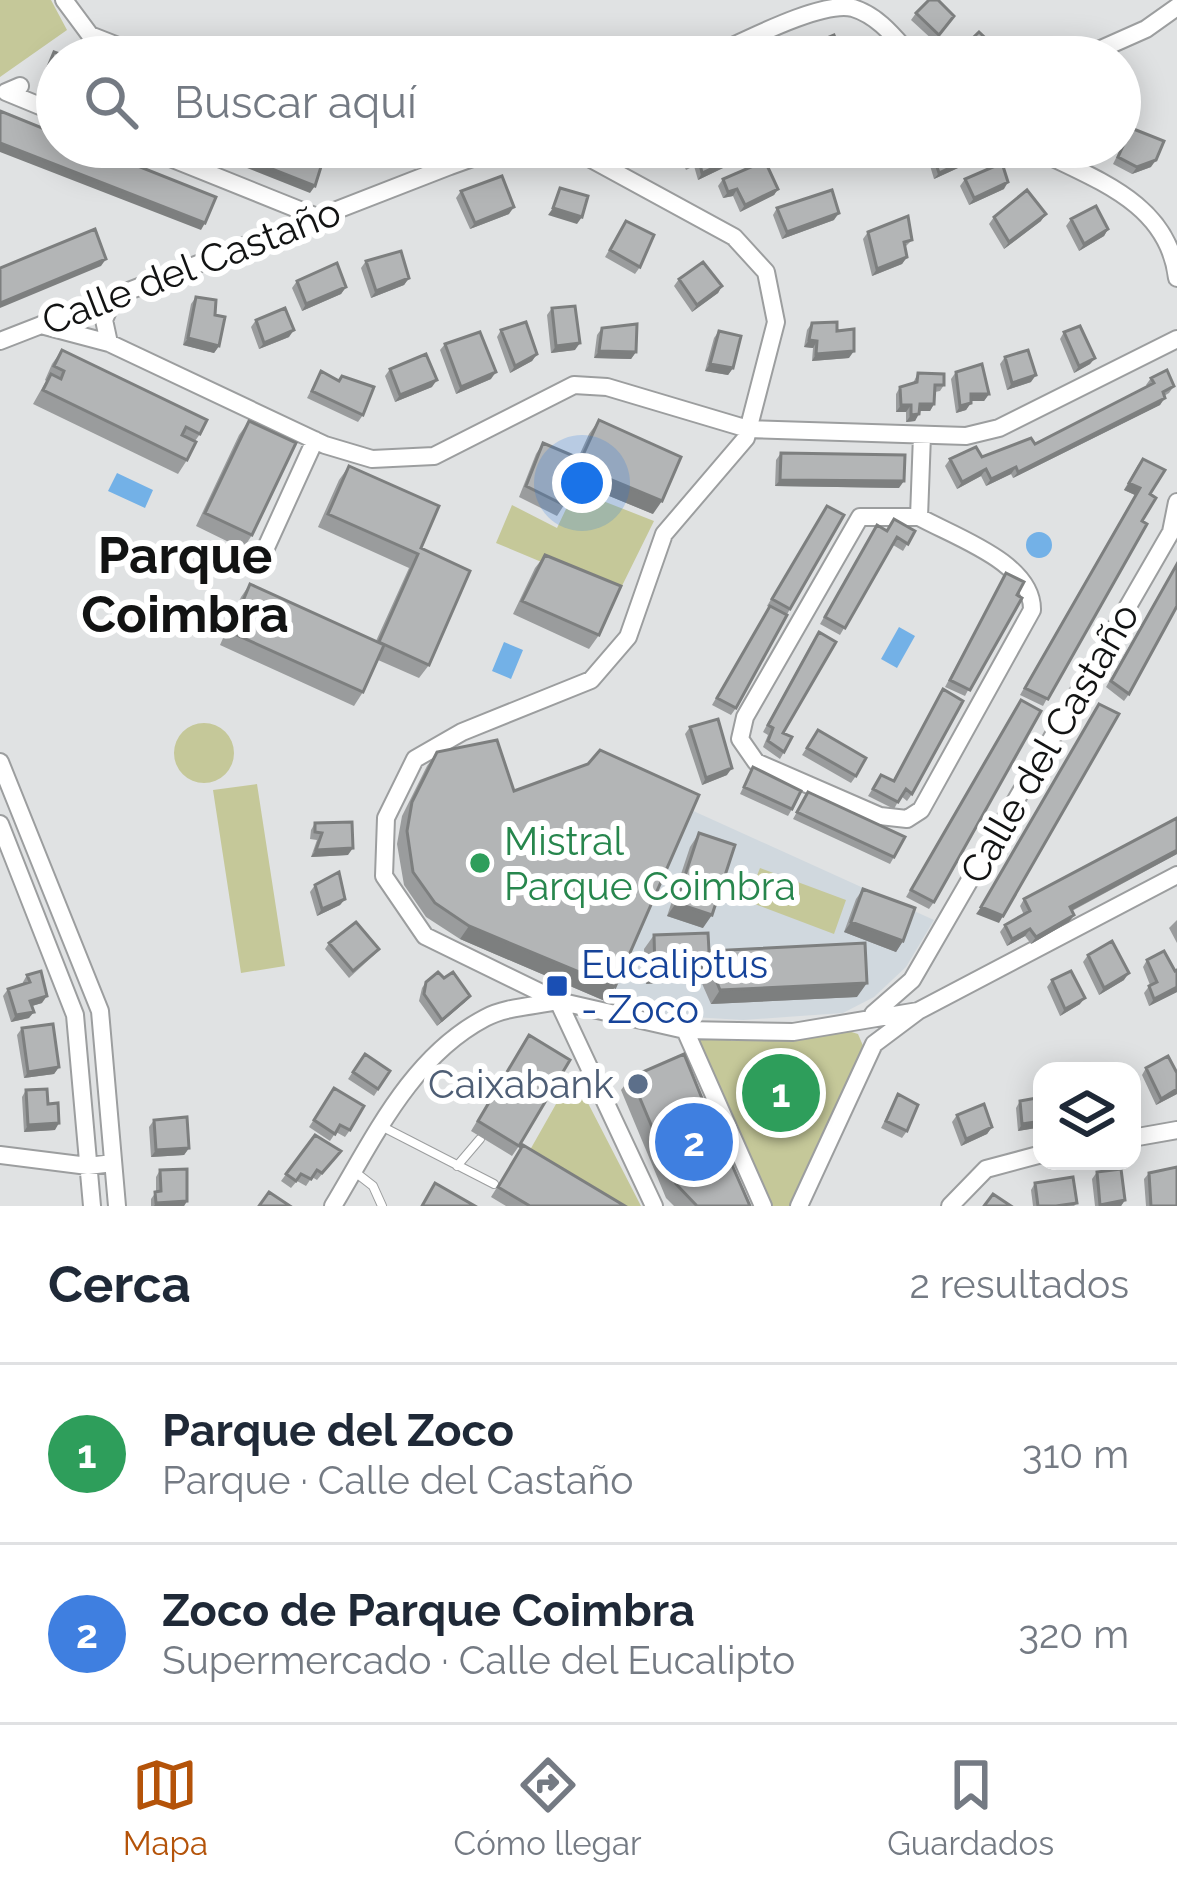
<!DOCTYPE html>
<html lang="es">
<head>
<meta charset="utf-8">
<style>
	body { margin:0; font-family:Raleway,sans-serif; background:#f2f2f3; color:#1f2937 }
	.controls { position:absolute; right:36px; bottom:36px; display:grid; overflow:hidden; border-radius:24px; box-shadow:0 6px 30px #0003 }
	.controls button { width:108px; height:108px; display:grid; place-items:center; padding:0; border:0; border-bottom:3px solid #e0e1e3; background:#fff; color:#1f2937; font:60px sans-serif }
	.you { position:absolute; left:582px; top:483px; width:42px; height:42px; margin:-30px; border:9px solid #fff; border-radius:50%; background:#1a73e8; box-shadow:0 0 0 18px #1a73e833 }
	.badge { display:grid; place-items:center; width:78px; height:78px; border-radius:50%; background:#b45309; color:#fff; font-size:39px; font-weight:700 }
	.pin { position:absolute; translate:-50% -50%; border:6px solid #fff; box-shadow:0 3px 12px #0006 }
	.list { margin:0; padding:0; list-style:none }
	h2 { display:flex; justify-content:space-between; align-items:center; height:156px; margin:0; padding:0 48px; font-size:51px }
	h2 small { font-size:39px; font-weight:400; color:#747a83 }
	.list li { display:grid; grid-template-columns:78px 1fr auto; gap:36px; align-items:center; box-sizing:border-box; height:180px; padding:0 48px; border-top:3px solid #e0e1e3 }
	.list b { display:block; font-size:45px; white-space:nowrap }
	.list p { margin:0; font-size:39px; white-space:nowrap; color:#747a83 }
	.list em { font-size:39px; font-style:normal; color:#747a83 }
	.icon { flex:none; width:66px; height:66px; fill:none; stroke:currentColor; stroke-width:2; stroke-linecap:round; stroke-linejoin:round }
	.map { position:relative; flex:none; width:1177px; height:1206px; overflow:hidden }
	.search { position:absolute; background:#fff; box-shadow:0 6px 30px #0003; left:36px; right:36px; top:36px; height:132px; display:flex; align-items:center; gap:30px; box-sizing:border-box; padding:0 42px; border-radius:66px; color:#747a83; font-size:45px }
	.sheet { height:516px; background:#fff }
	nav { display:flex; justify-content:space-around; align-items:center; box-sizing:border-box; height:168px; border-top:3px solid #e0e1e3; background:#fff; font-size:33px; color:#747a83 }
	nav a { display:grid; justify-items:center; gap:6px }
	nav .on { color:#b45309 }
	.map>svg:first-child { display:block }
	.built { fill:#d0d8de }
	.green { fill:#c5c899 }
	.water { fill:#73b1e7 }
	.lines { fill:none; stroke-linecap:round; stroke-linejoin:round }
	.service-casing { stroke:#9c9e9f; stroke-width:10 }
	.minor-casing { stroke:#9c9e9f; stroke-width:20 }
	.service { stroke:#fff; stroke-width:8 }
	.minor { stroke:#fff; stroke-width:16 }
	.wall { fill:#9a9c9d }
	.shaded-wall { fill:#7d7f7f }
	.building { fill:#b3b5b6; stroke:#7d7f7f; stroke-width:3 }
	.leisure-dot { fill:#2e9e5b; stroke:#fff; stroke-width:4.5 }
	.transit-dot { fill:#1a4fb4; stroke:#fff; stroke-width:4.5 }
	.service-dot { fill:#5c6f8a; stroke:#fff; stroke-width:4.5 }
	.labels { text-anchor:middle; dominant-baseline:central; stroke-width:12; stroke-linejoin:round; paint-order:stroke }
	.street-label { font-size:39px; fill:#121313; stroke:#fff }
	.leisure-label { font-size:39px; fill:#27864d; stroke:#fff; text-anchor:start }
	.transit-label { font-size:39px; fill:#164399; stroke:#fff; text-anchor:start }
	.service-label { font-size:39px; fill:#4e5e75; stroke:#fff; text-anchor:end }
	.district-label { font-size:51px; font-weight:bold; fill:#121313; stroke:#fff }
</style>
</head>
<body>
<div class="map">
<svg width="1177" height="1206" viewBox="0 0 1177 1206">
	<rect width="100%" height="100%" fill="#e0e2e3"/>
	<!-- built -->
	<path class="built" d="M689 809 934 920 906 967 874 997 843 1013 743 1020 676 1016 605 1001Z"/>
	<!-- green -->
	<path class="green" d="M0 0H51L67 30 0 77Z
		M575 490 654 521 618 594 496 543 512 505 557 528Z
		M174 753a30 30 0 1 1 60 0a30 30 0 1 1-60 0Z
		M257 784 285 966 241 973 213 790Z
		M760 868 846 900 834 934 747 901Z
		M842 1029 858 1034 864 1048 795 1206H771L696 1039 731 1035V1041L799 1038Z
		M573 1074 641 1206H620L530 1150Z"/>
	<!-- water -->
	<path class="water" d="M117 473 153 490 145 508 108 491Z
		M1026 545a13 13 0 1 1 26 0a13 13 0 1 1-26 0Z
		M899 627 915 636 897 668 881 659Z
		M504 642 523 650 511 679 492 671Z"/>
	<g class="lines">
		<!-- service casing -->
		<g class="service-casing">
			<path id="service" d="M383 1127 494 1184
				M457 1166 480 1139
				M355 1172 373 1186 382 1206"/>
		</g>
		<!-- minor casing -->
		<g class="minor-casing">
			<path id="minor" d="M64 0 90 35 146 57
				M709 57C741 43 821 0 853 8 879 16 895 38 912 57
				M1083 57 1146 29 1177 7
				M20 86 6 92 57 113
				M143 147 317 217
				M373 147 450 166 503 147
				M569 147 734 237 766 272 776 322 746 438 664 534 628 637 591 680 462 732 415 759 386 818 384 876 425 936 558 1001 685 1030 793 1032 918 1011
				M1031 147C1093 179 1168 201 1177 278
				M499 148 581 158
				M41 325 109 343 325 445 372 459 434 456 574 385 607 387 748 429 966 436 999 428 1177 339
				M0 341 450 166
				M109 343 104 320 114 297
				M919 517H860L745 717 740 739 756 762 880 816 907 819 921 810 1032 610C1033 563 955 537 919 517L922 435
				M264 552 315 440
				M0 762 100 1011 117 1206
				M0 824 75 1015 92 1206
				M873 1014 912 980 1171 532 1177 502
				M685 1030 763 1206
				M1132 1138 1177 1130
				M0 1155 88 1166 113 1163
				M333 1206C374 1138 411 1057 485 1018 505 1007 535 1006 558 1001L654 1206
				M799 1206 874 1044 918 1011 1177 875
				M950 1206 986 1169 1042 1154"/>
		</g>
		<!-- service -->
		<use href="#service" class="service"/>
		<!-- minor -->
		<use href="#minor" class="minor"/>
	</g>
	<!-- wall -->
	<path class="wall" d="M916 13 954 16 935 42 911 20Z
		M1131 128 1151 167 1132 174 1113 164Z
		M938 147H970L976 155 971 162 934 179 928 159 932 152 938 149Z
		M707 150 728 161 723 168 698 180 694 166 686 170 681 159 686 152Z
		M723 179 778 189 774 195 740 212 733 196 723 198 718 186Z
		M965 179 1004 189 969 205 960 186Z
		M461 191 509 214 470 229 456 198Z
		M777 208 834 220 782 239 773 215Z
		M994 217 1041 221 1004 249 989 224Z
		M1071 219 1108 229 1104 236 1079 251 1066 226Z
		M626 221 640 267 635 274 605 257Z
		M868 232 912 240 905 247 907 257 902 264 872 276 863 239Z
		M366 261 409 278 404 285 371 298 361 268Z
		M679 279 722 286 718 293 692 312 674 286Z
		M297 281 346 287 341 294 302 311 292 288Z
		M196 297 215 315 219 346 214 353 183 345 191 304Z
		M552 308 575 350 551 353 547 315Z
		M256 320 289 337 259 349 251 327Z
		M812 323 849 358 812 361 813 348 804 347 807 330Z
		M602 328 636 352 631 359 594 358 597 335Z
		M501 330 537 354 532 361 510 373 497 337Z
		M719 331 733 368 728 375 705 371 714 338Z
		M1064 332 1095 358 1090 364 1074 373 1060 339Z
		M445 344 491 379 456 394 440 350Z
		M62 350 200 434 195 441 187 460 178 474 33 404 46 381 45 380 52 364Z
		M1005 357 1031 382 1007 390 1000 364Z
		M390 369 432 387 395 402 385 376Z
		M321 371 339 381 363 415 358 422 307 398Z
		M956 372 989 394 984 401H971L966 410 956 413 951 379Z
		M918 373 944 385 940 391 935 392 934 404 930 411H919L915 421 906 422V412H896V394L900 387 913 383Z
		M1151 378 1174 386 1169 393 1164 396 1160 405 1013 478 1011 474 986 486 981 476 957 489 945 466 950 459 982 457 1035 444 1147 386 1146 385Z
		M599 420 653 514 573 481 564 505 557 516 519 497 536 454 543 443 578 458 589 434Z
		M249 421 252 535 243 549 196 526 239 435Z
		M781 453 899 488 775 486 776 460Z
		M1138 465 1150 494 1142 521 1043 706 1020 695 1135 495 1124 490Z
		M349 466 421 548 429 665 419 678 378 660 363 692 354 706 220 645 241 597 250 584 376 641 409 568 318 527 339 480Z
		M822 513 790 609 736 708 731 715 712 705 769 607 767 606Z
		M886 530 915 531 903 551 893 545 840 635 820 624 873 532Z
		M545 555 599 635 589 649 513 614 535 568Z
		M1177 563 1129 694 1124 701 1106 687Z
		M1006 573 1017 595 965 696 945 687Z
		M814 639 783 733 784 752 780 759 763 747 768 735 763 732Z
		M943 689 912 794 907 801 901 796 894 809 868 796 881 775 893 781Z
		M1016 707 934 902 929 909 906 897Z
		M690 727 727 775 702 785 685 734Z
		M818 730 856 776 851 783 802 755Z
		M437 752 514 791 605 1001 460 939 426 917 404 885 397 844 402 816 427 766Z
		M753 767 792 809 788 816 740 794Z
		M808 792 894 857 890 864 793 819Z
		M1177 818V854L1072 911 1074 915 1069 922 1031 944 1025 936 1007 946 1000 932 1005 925 1024 915 1020 906 1024 899Z
		M315 823 348 855 311 857 317 840 310 839 311 830Z
		M699 833 703 928 667 916 690 847Z
		M315 885 345 899 340 905 317 916 310 892Z
		M863 889 903 941 896 952 844 932 856 899Z
		M1177 920V943L1169 928Z
		M654 935 709 951 857 997 711 1004 700 979 646 984 644 949Z
		M329 943 379 949 374 955 349 978 325 949Z
		M1088 955 1124 980 1099 995 1083 962Z
		M1147 960 1177 970V992L1149 1006 1144 993 1150 985 1143 967Z
		M27 975 42 1003 32 1006 29 1018 11 1022 3 996 8 989 23 984V982Z
		M1052 980 1080 1004 1060 1016 1047 987Z
		M426 982 465 1002 437 1026 419 1001 422 988Z
		M22 1028 59 1067 54 1074 24 1078 17 1035Z
		M522 1046 519 1146 512 1156 471 1131Z
		M365 1054 390 1071 374 1096 348 1079Z
		M1146 1068 1177 1094 1156 1105 1142 1075Z
		M631 1077 717 1131 750 1206H674L666 1198 621 1090Z
		M334 1088 350 1130 345 1137 336 1132 330 1141 309 1127Z
		M26 1090 48 1104 55 1130 24 1132 22 1097Z
		M898 1094 907 1131 902 1138 881 1128Z
		M1042 1097V1127L1018 1131 1016 1108 1020 1101Z
		M957 1115 992 1127 987 1134 961 1146 952 1122Z
		M154 1120 189 1148 184 1155 151 1157 149 1127Z
		M315 1135 341 1151 317 1180 312 1177 306 1186 297 1181 291 1188 281 1181Z
		M523 1145 625 1206H506L491 1197Z
		M160 1170 187 1201 184 1206H151V1199L156 1192V1177Z
		M1097 1172 1125 1200 1121 1206H1095L1092 1179Z
		M1149 1173 1177 1206H1146L1144 1179Z
		M1035 1183 1077 1203 1074 1206H1033L1031 1190Z"/>
	<!-- shaded-wall -->
	<path class="shaded-wall" d="M43 79 57 85V93L38 86Z
		M0 143 205 223 201 230 0 152Z
		M194 147H216L315 186 310 193Z
		M749 147H759L741 156 746 149Z
		M1077 147H1096L1102 149 1097 156Z
		M976 155 971 162 934 179 939 173Z
		M1156 160 1151 167 1132 174 1137 167Z
		M728 161 723 168 698 180 702 173Z
		M1008 182 1004 189 969 205 974 198Z
		M737 189 733 196 723 198 728 192Z
		M778 189 774 195 740 212 745 205Z
		M514 207 509 214 470 229 475 223Z
		M553 208 582 217 577 224 548 215Z
		M839 213 834 220 782 239 787 232Z
		M1046 214 1041 221 1004 249 1009 242Z
		M1108 229 1104 236 1079 251 1084 244Z
		M907 257 902 264 872 276 877 269Z
		M106 259 101 266 0 308V303Z
		M409 278 404 285 371 298 376 291Z
		M722 286 718 293 692 312 697 305Z
		M346 287 341 294 302 311 306 304Z
		M294 330 289 337 259 349 264 343Z
		M188 338 219 346 214 353 183 345Z
		M809 340 817 341 813 348 804 347Z
		M580 343 575 350 551 353 556 346Z
		M599 351 636 352 631 359 594 358Z
		M854 351 849 358 812 361 816 354Z
		M537 354 532 361 510 373 515 366Z
		M1095 358 1090 364 1074 373 1079 366Z
		M710 364 733 368 728 375 705 371Z
		M496 372 491 379 456 394 461 387Z
		M1036 375 1031 382 1007 390 1012 383Z
		M437 380 432 387 395 402 400 395Z
		M971 394H989L984 401H967Z
		M1165 398 1160 405 1013 478 1018 472Z
		M971 403 966 410 956 413 960 406Z
		M920 404H934L930 411H915Z
		M901 405H911L906 412H896Z
		M919 414 915 421 906 422 911 415Z
		M578 466 662 501 653 514 568 479Z
		M1016 467 1011 474 986 486 991 479Z
		M986 469 981 476 957 489 962 482Z
		M780 480 904 481 899 488 775 486Z
		M1129 483 1140 488 1135 495 1124 490Z
		M732 768 727 775 702 785 706 778Z
		M353 848 348 855 311 857 316 850Z
		M1177 850V854L1065 914 1070 907Z
		M345 899 340 905 317 916 322 909Z
		M676 903 712 915 703 928 667 916Z
		M981 907 1003 916 999 923 976 914Z
		M1074 915 1069 922 1031 944 1036 937Z
		M851 922 903 941 896 952 844 932Z
		M469 926 615 987 605 1001 460 939Z
		M1030 929 1025 936 1007 946 1012 939Z
		M710 965 700 979 646 984 655 970Z
		M1129 973 1124 980 1099 995 1104 988Z
		M867 983 857 997 711 1004 720 990Z
		M1177 987V992L1149 1006 1154 999Z
		M47 996 42 1003 25 1008 30 1001Z
		M470 996 465 1002 437 1026 442 1020Z
		M1085 998 1080 1004 1060 1016 1065 1009Z
		M34 1012 29 1018 11 1022 16 1015Z
		M59 1067 54 1074 24 1078 28 1072Z
		M1177 1089V1094L1156 1105 1161 1099Z
		M1042 1121V1127L1018 1131 1022 1124Z
		M59 1123 55 1130 24 1132 28 1125Z
		M992 1127 987 1134 961 1146 966 1139Z
		M189 1148 184 1155 151 1157 156 1150Z
		M1125 1200 1121 1206H1100V1205Z
		M187 1201 184 1206H154L156 1203Z"/>
	<!-- building -->
	<path class="building" d="M929 0H938L954 16 939 35 916 13Z
		M979 32 998 50 993 57H959L956 54Z
		M834 35 843 57H812L808 46Z
		M54 52 68 57H57V85L43 79Z
		M0 111 57 134V147H90L216 197 205 223 0 143Z
		M1131 128 1164 141 1156 160 1137 167 1118 157Z
		M216 147H306L325 154 315 186Z
		M694 147H706L707 150 723 147 728 161 702 173 699 159 691 163 686 152Z
		M942 147H970L976 155 939 173 932 152Z
		M765 161 778 189 745 205 737 189 728 192 723 179Z
		M1002 163 1008 182 974 198 965 179Z
		M502 176 514 207 475 223 461 191Z
		M560 188 588 196 582 217 553 208Z
		M832 190 839 213 787 232 777 208Z
		M1027 190 1046 214 1009 242 994 217Z
		M1096 206 1108 229 1084 244 1071 219Z
		M908 216 912 240 904 242 907 257 877 269 868 232Z
		M626 221 654 235 640 267 610 250Z
		M95 229 106 259 0 303V268Z
		M401 251 409 278 376 291 366 261Z
		M703 262 722 286 697 305 679 279Z
		M337 263 346 287 306 304 297 281Z
		M196 297 216 300 215 315 225 317 219 346 188 338Z
		M575 306 580 343 556 346 552 308Z
		M285 308 294 330 264 343 256 320Z
		M526 322 537 354 515 366 501 330Z
		M837 322V331L854 329V351L816 354 817 341 809 340 812 323Z
		M637 324 636 352 599 351 602 328Z
		M1080 326 1095 358 1079 366 1064 332Z
		M719 331 741 336 733 368 710 364Z
		M480 332 496 372 461 387 445 344Z
		M62 350 207 420 200 434 186 427 182 435 196 442 187 460 43 390 51 374 61 379 64 371 54 366Z
		M1028 350 1036 375 1012 383 1005 357Z
		M426 354 437 380 400 395 390 369Z
		M982 364 989 394H971V403L960 406 956 372Z
		M1167 370 1174 386 1163 392 1165 398 1018 472 1016 467 991 479 986 469 962 482 950 459 976 447 982 457 1031 438 1035 444 1154 383 1151 378Z
		M321 371 339 381 342 376 374 387 363 415 312 391Z
		M918 373 944 374V385H935L934 404H920L919 414 911 415V405H901L900 387 917 382Z
		M599 420 681 457 662 501 578 466Z
		M249 421 296 443 252 535 205 513Z
		M543 443 581 459 564 505 526 486Z
		M781 453 905 455 904 481 780 480Z
		M1143 459 1165 470 1150 494 1156 498 1142 521 1147 524 1048 699 1025 688 1140 488 1129 483Z
		M349 466 439 506 421 548 470 571 429 665 379 642 418 554 328 514Z
		M827 506 844 515 790 609 772 599Z
		M894 519 915 531 908 544 897 537 845 628 825 617 877 525 887 531Z
		M545 555 621 586 599 635 522 601Z
		M1177 564V606L1129 694 1111 681Z
		M1006 573 1024 582 1017 595 1022 598 970 690 950 680Z
		M250 584 384 645 363 692 230 632Z
		M770 606 787 615 736 708 717 698Z
		M819 632 836 642 783 733 792 737 784 752 768 741 773 728 768 725Z
		M943 689 963 701 912 794 906 789 898 802 873 789 881 775 894 781Z
		M1021 700 1041 711 934 902 911 890Z
		M1099 704 1119 714 1003 916 981 907Z
		M718 719 732 768 706 778 690 727Z
		M818 730 866 758 856 776 807 748Z
		M497 740 514 791 588 764 600 750 699 795 615 987 469 926 435 903 413 872 407 831 412 802 437 752Z
		M753 767 801 791 792 809 744 787Z
		M808 792 905 837 894 857 797 812Z
		M1177 818V850L1070 907 1074 915 1036 937 1030 929 1012 939 1005 925 1030 911 1024 899Z
		M352 822 353 848 316 850 322 833 315 832V823Z
		M699 833 735 845 712 915 676 903Z
		M339 872 345 899 322 909 315 885Z
		M863 889 915 908 903 941 851 922Z
		M356 922 379 949 353 971 329 943Z
		M708 933 709 951 865 943 867 983 720 990 710 965 655 970 654 935Z
		M1112 941 1129 973 1104 988 1088 955Z
		M1164 951 1175 971 1177 970V987L1154 999 1149 986 1157 982 1147 960Z
		M41 971 47 996 30 1001 34 1012 16 1015 8 989 30 982 27 975Z
		M1071 971 1085 998 1065 1009 1052 980Z
		M438 972 444 978 453 972 470 996 442 1020 424 994 426 982Z
		M53 1024 59 1067 28 1072 22 1028Z
		M529 1035 570 1060 519 1146 478 1121Z
		M365 1054 390 1071 378 1089 353 1072Z
		M684 1054 710 1118 718 1115 722 1124 715 1126 750 1206H697L676 1184 631 1077Z
		M1168 1056 1177 1073V1089L1161 1099 1146 1068Z
		M334 1088 364 1106 350 1130 340 1125 335 1134 314 1120Z
		M47 1089 48 1104 58 1103 59 1123 28 1125 26 1090Z
		M898 1094 918 1105 907 1131 886 1121Z
		M1042 1097V1121L1022 1124 1020 1101Z
		M984 1104 992 1127 966 1139 957 1115Z
		M187 1117 189 1148 156 1150 154 1120Z
		M315 1135 341 1151 322 1173 317 1170 311 1179 301 1174 296 1181 286 1174Z
		M523 1145 625 1206H530L498 1187Z
		M1177 1167V1206H1151L1149 1173Z
		M187 1169V1201L156 1203 155 1192 161 1191 160 1170Z
		M1121 1169 1125 1200 1100 1205 1097 1172Z
		M1073 1177 1077 1203 1056 1206H1038L1035 1183Z
		M435 1183 475 1206H422Z
		M269 1192 290 1206H259Z
		M993 1194 1011 1206H984Z"/>
	<!-- markers -->
	<circle class="leisure-dot" cx="480" cy="863" r="12"/>
	<rect class="transit-dot" x="545" y="974" width="24" height="24" rx="6"/>
	<circle class="service-dot" cx="638" cy="1084" r="12"/>
	<g class="labels">
		<!-- street labels -->
		<g class="street-label">
			<text transform="translate(191 266) rotate(-21)">Calle del Castaño</text>
			<text transform="translate(1049 743) rotate(-60)">Calle del Castaño</text>
		</g>
		<!-- leisure labels -->
		<g class="leisure-label">
			<text x="504" y="841">Mistral<tspan x="504" dy="45">Parque Coimbra</tspan></text>
		</g>
		<!-- transit labels -->
		<g class="transit-label">
			<text x="581" y="964">Eucaliptus<tspan x="581" dy="45">- Zoco</tspan></text>
		</g>
		<!-- service labels -->
		<g class="service-label">
			<text x="614" y="1084">Caixabank</text>
		</g>
		<!-- district labels -->
		<g class="district-label">
			<text x="185" y="555">Parque<tspan x="185" dy="59">Coimbra</tspan></text>
		</g>
	</g>
</svg>
<div class="controls">
<button><svg class="icon" aria-label="layers" viewBox="0 0 24 24"><path d="M12 4l9 5-9 5-9-5zM3 14l9 5 9-5"/></svg></button>
</div>
<div class="you"></div>
<div class="pin badge" style="left:781px;top:1093px;background:#2e9e5b">1</div>
<div class="pin badge" style="left:694px;top:1142px;background:#3f7fe0">2</div>
<div class="search"><svg class="icon" aria-label="search" viewBox="0 0 24 24"><circle cx="10" cy="10" r="6"/><path d="M15 15l6 6"/></svg>Buscar aquí</div>
</div>
<section class="sheet">
<h2>Cerca<small>2 resultados</small></h2>
<ul class="list">
<li><span class="badge" style="background:#2e9e5b">1</span><div><b>Parque del Zoco</b><p>Parque · Calle del Castaño</p></div><em>310 m</em></li>
<li><span class="badge" style="background:#3f7fe0">2</span><div><b>Zoco de Parque Coimbra</b><p>Supermercado · Calle del Eucalipto</p></div><em>320 m</em></li>
</ul>
</section>
<nav>
<a class="on"><svg class="icon" aria-label="map" viewBox="0 0 24 24"><path d="M3 6l6-2 6 2 6-2v14l-6 2-6-2-6 2zM9 4v14M15 6v14"/></svg>Mapa</a>
<a><svg class="icon" aria-label="directions" viewBox="0 0 24 24"><path d="M12 3l9 9-9 9-9-9zM9 14v-3h6M13 9l2 2-2 2"/></svg>Cómo llegar</a>
<a><svg class="icon" aria-label="saved" viewBox="0 0 24 24"><path d="M7 4h10v16l-5-4-5 4z"/></svg>Guardados</a>
</nav>
</body>
</html>
